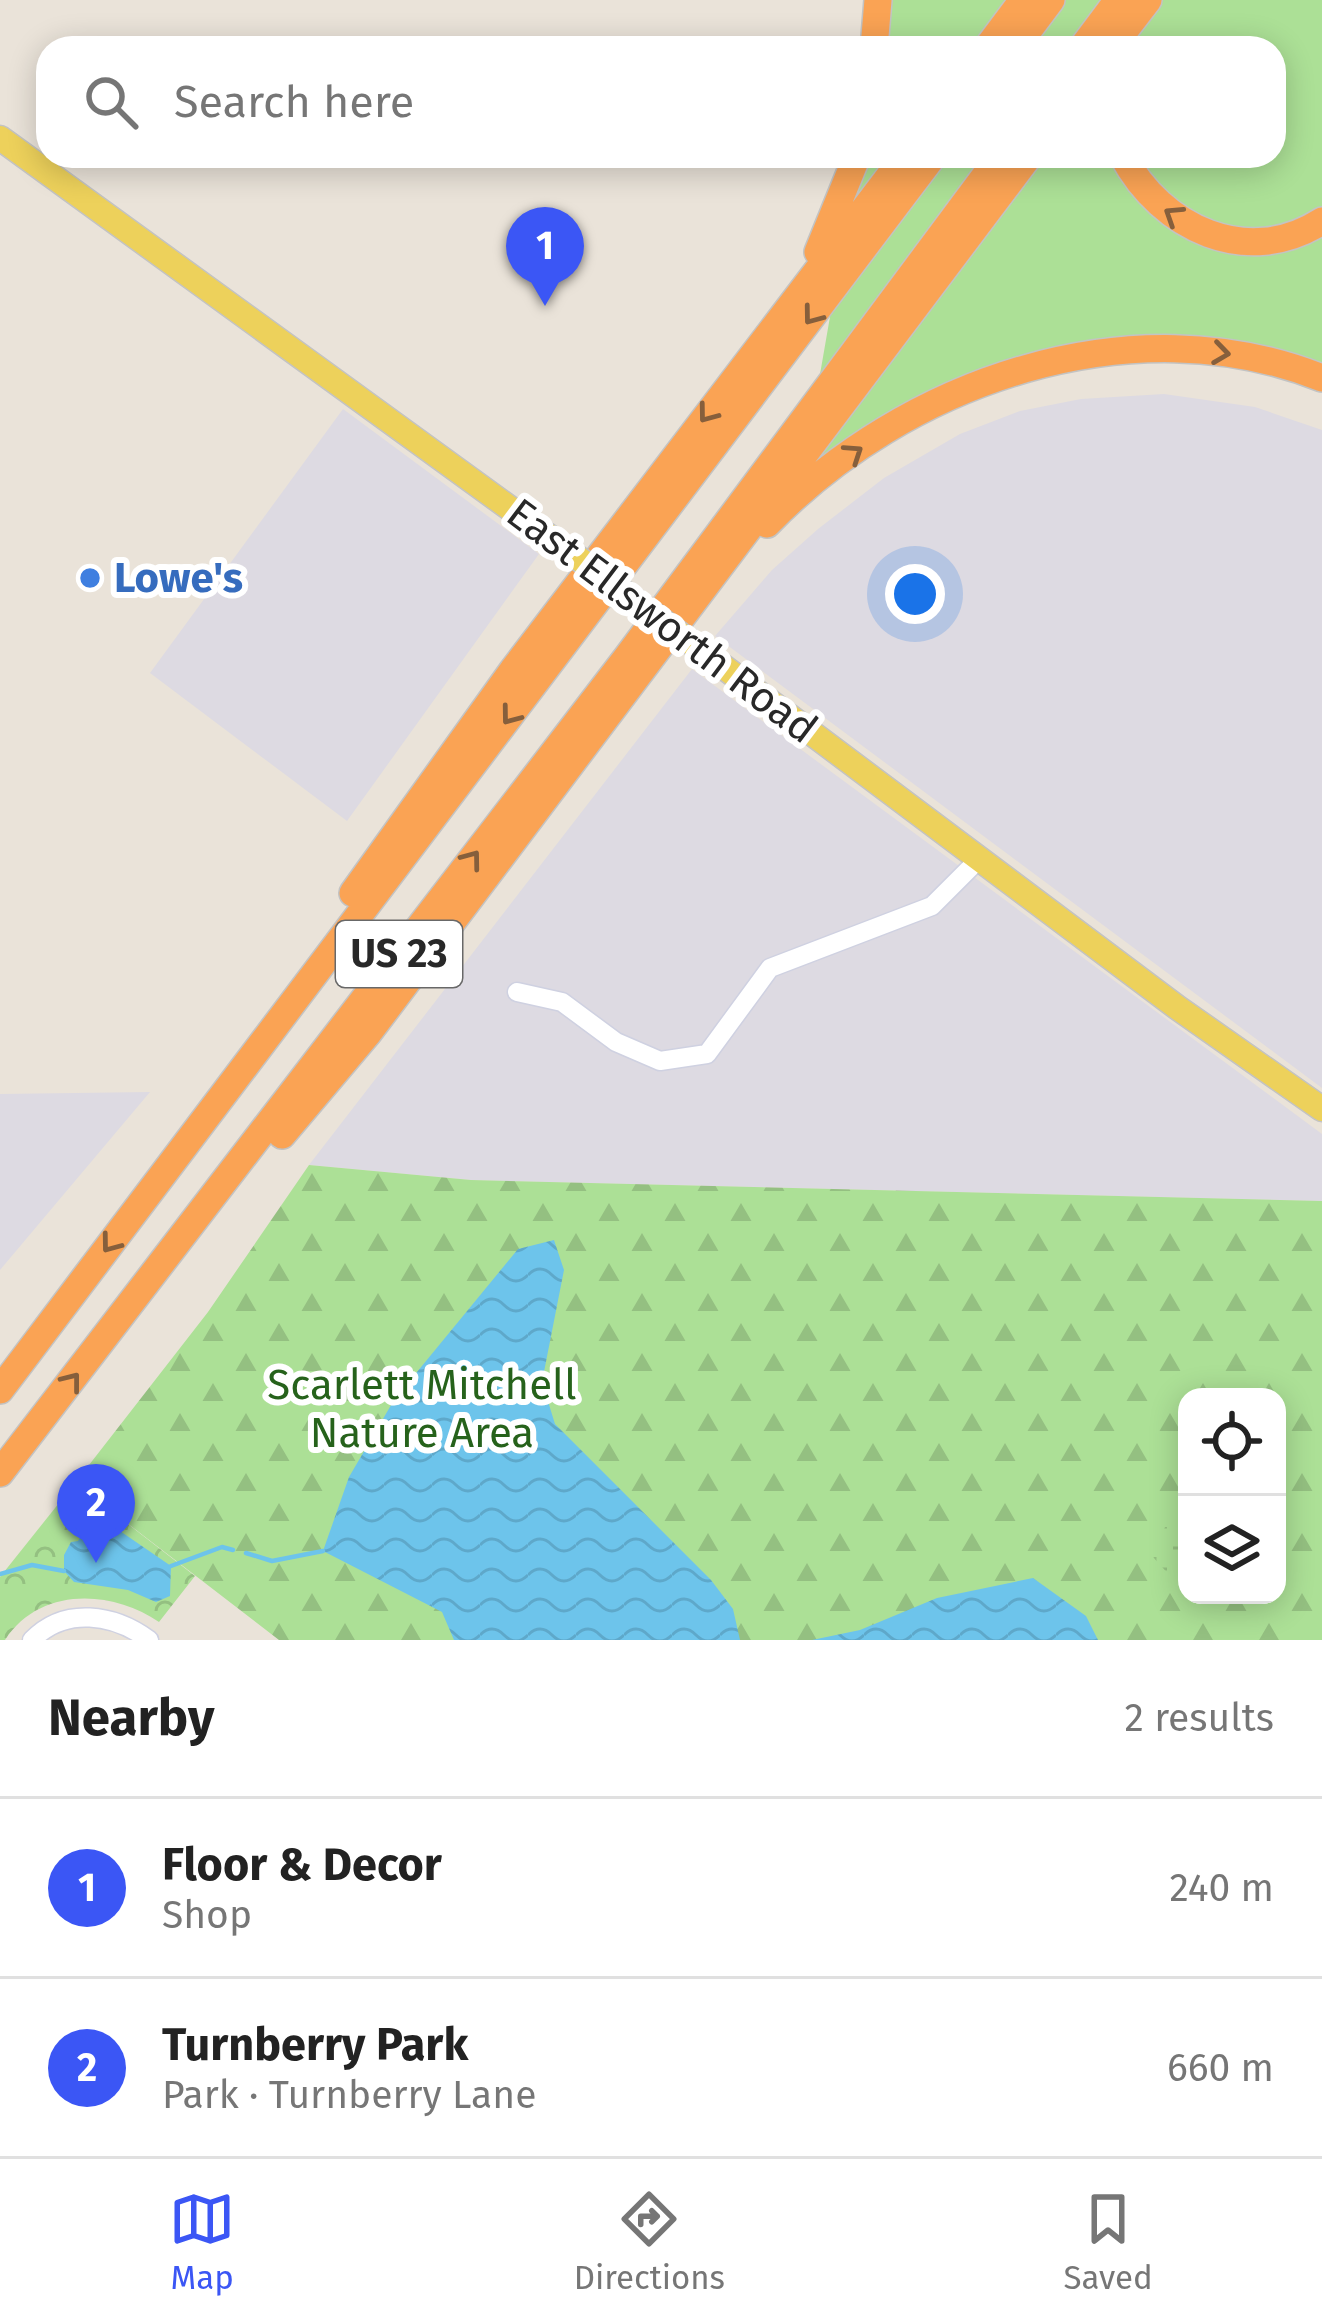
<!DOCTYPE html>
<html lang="en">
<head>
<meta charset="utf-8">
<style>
	body { margin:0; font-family:"Fira Sans",sans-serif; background:#f6f6f6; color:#222 }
	.controls { position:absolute; right:36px; bottom:36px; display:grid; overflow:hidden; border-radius:24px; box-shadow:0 6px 30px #0003 }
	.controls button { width:108px; height:108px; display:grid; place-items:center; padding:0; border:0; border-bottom:3px solid #e0e0e0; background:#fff; color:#222; font:60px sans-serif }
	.you { position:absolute; left:915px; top:594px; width:42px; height:42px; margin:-30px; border:9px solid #fff; border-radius:50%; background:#1a73e8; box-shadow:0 0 0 18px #1a73e833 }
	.badge { display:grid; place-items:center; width:78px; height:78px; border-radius:50%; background:#3b56f5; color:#fff; font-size:39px; font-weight:700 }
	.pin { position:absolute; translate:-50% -99px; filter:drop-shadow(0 3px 6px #0008) }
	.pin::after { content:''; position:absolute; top:63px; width:42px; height:36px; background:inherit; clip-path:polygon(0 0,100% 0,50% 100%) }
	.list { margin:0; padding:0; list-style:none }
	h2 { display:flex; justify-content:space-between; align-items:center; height:156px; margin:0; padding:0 48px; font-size:51px }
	h2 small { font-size:39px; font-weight:400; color:#767676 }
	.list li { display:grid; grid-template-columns:78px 1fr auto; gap:36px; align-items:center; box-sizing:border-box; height:180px; padding:0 48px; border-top:3px solid #e0e0e0 }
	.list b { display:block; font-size:45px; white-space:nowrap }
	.list p { margin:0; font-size:39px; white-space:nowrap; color:#767676 }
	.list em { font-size:39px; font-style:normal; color:#767676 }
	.icon { flex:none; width:66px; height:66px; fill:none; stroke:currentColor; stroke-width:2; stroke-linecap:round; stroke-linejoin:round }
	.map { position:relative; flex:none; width:1322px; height:1640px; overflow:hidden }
	.search { position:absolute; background:#fff; box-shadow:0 6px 30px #0003; left:36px; right:36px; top:36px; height:132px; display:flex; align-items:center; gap:30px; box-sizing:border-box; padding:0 42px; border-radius:36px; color:#767676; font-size:45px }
	.sheet { height:516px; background:#fff }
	nav { display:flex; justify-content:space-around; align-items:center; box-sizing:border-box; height:168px; border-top:3px solid #e0e0e0; background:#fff; font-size:33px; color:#767676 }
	nav a { display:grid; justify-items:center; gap:6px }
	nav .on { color:#3b56f5 }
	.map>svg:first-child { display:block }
	.industrial { fill:#dddae2 }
	.grass { fill:#ace096 }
	.forest { fill:url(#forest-firs); fill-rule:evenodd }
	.wetland { fill:url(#wetland-marsh) }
	.park { fill:url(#park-crowns) }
	.water { fill:url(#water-waves) }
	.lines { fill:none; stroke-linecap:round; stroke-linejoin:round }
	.stream { stroke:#6dc4eb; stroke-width:4.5 }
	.minor-casing { stroke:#cfd1e1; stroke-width:21 }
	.major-casing { stroke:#c3c3c3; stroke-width:27 }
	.highway-casing { stroke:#c3c3c3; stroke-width:30 }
	.minor { stroke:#fff; stroke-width:18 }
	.major { stroke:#edd15b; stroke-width:24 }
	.highway { stroke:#faa354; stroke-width:27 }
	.major-bridge-casing { stroke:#c3c3c3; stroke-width:27; stroke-linecap:butt }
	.major-bridge { stroke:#edd15b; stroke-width:24 }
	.oneway { stroke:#865f3c }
	.shop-dot { fill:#3f7fe0; stroke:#fff; stroke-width:4.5 }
	.labels { text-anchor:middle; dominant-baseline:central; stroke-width:12; stroke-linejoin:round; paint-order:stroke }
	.shield { fill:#fff; stroke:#686868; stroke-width:3 }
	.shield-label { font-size:39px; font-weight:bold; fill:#282828 }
	.shop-label { font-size:42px; font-weight:bold; fill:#366cbe; stroke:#fff; text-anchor:start }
	.street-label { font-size:42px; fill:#282828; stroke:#fff }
	.park-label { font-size:42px; fill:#26621b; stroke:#fff }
</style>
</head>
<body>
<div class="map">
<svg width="1322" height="1640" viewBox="0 0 1322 1640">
	<defs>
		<pattern id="forest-firs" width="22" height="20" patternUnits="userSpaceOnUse" patternTransform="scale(3)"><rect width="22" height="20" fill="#ace096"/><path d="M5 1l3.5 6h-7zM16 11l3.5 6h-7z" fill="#94c081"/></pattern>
		<pattern id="wetland-marsh" width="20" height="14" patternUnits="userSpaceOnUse" patternTransform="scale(3)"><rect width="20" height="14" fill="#ace096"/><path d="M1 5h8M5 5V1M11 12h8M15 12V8" fill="none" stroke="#94c081"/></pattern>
		<pattern id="park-crowns" width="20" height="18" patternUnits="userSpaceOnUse" patternTransform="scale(3)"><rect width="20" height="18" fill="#ace096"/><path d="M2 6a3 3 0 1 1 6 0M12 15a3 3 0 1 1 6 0" fill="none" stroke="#94c081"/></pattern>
		<pattern id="water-waves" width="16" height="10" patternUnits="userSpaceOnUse" patternTransform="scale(3)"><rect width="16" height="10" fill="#6dc4eb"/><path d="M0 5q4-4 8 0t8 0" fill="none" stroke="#5ea8ca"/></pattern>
	</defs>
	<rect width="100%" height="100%" fill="#eae3d9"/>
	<!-- industrial -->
	<path class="industrial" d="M1164 394 1255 407 1322 430V1088L715 636 772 570 818 529 884 478 960 434 1020 411 1081 399Z
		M343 409 539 554 347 821 150 673Z
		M692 669 1322 1134V1201L471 1180 309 1165Z
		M150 1092 0 1270V1094Z"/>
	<!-- grass -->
	<path class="grass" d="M888 0H1322V363L1178 335 1045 352 802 478 848 213 865 156H1274V48H885Z"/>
	<!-- forest -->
	<path class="forest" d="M309 1165 471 1180 1322 1201V1640H279L75 1483 208 1312ZM1187 1397H1277V1595H1187Z"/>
	<!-- wetland -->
	<path class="wetland" d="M1165 1527 1187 1528V1588L1172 1578 1153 1557Z"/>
	<!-- park -->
	<path class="park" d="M75 1483 195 1576 159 1622C111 1589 39 1587 5 1640H0V1577Z"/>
	<!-- water -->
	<path class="water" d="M554 1240 564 1270 542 1382 555 1424 711 1580 733 1609 740 1640H454L442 1612 323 1551 349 1477 394 1400 518 1249Z
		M104 1520 171 1566 170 1596 156 1602 128 1590 74 1582 64 1571V1555L71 1542 78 1541 91 1521Z
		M1033 1578 1086 1616 1098 1640H812L860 1630 937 1598Z"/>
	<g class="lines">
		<!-- stream -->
		<path class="stream" d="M246 1553 272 1561 323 1551
			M171 1566 222 1547 233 1550
			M0 1574 32 1565 64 1571"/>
		<!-- minor casing -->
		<g class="minor-casing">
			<path id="minor" d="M517 992 562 1002 616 1042 660 1061 707 1054 770 968 932 906 979 859
				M32 1640C65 1606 114 1614 149 1640"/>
		</g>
		<!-- major casing -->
		<g class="major-casing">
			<path id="major" d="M0 138 566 549
				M701 650 1178 1008 1322 1109"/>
		</g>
		<!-- highway casing -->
		<g class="highway-casing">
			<path id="highway" d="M874 48 878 0
				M987 48 1023 0
				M1015 48 1051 0
				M1082 48 1118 0
				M1111 48 1148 0
				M1123 156C1161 228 1247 269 1322 221
				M818 252 857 156
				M767 524C905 381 1132 302 1322 378
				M353 893 513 670 905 156
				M282 1135 369 1032 1029 156
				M0 1390 933 156
				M0 1473 628 656 1000 156"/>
		</g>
		<!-- minor -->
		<use href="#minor" class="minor"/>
		<!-- major -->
		<use href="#major" class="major"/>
		<!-- highway -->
		<use href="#highway" class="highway"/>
		<!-- major-bridge casing -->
		<g class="major-bridge-casing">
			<path id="major-bridge" d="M566 549 701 650"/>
		</g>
		<!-- major-bridge -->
		<use href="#major-bridge" class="major-bridge"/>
	</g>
	<!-- one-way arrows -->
	<defs><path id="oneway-chevron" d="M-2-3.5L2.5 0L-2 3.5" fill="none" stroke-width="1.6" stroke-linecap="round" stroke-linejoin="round" transform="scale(3)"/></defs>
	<g class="oneway">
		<use href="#oneway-chevron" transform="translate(1173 215) rotate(-147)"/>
		<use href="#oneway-chevron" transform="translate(812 316) rotate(127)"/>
		<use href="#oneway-chevron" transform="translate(1221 353) rotate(8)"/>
		<use href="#oneway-chevron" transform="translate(707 414) rotate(127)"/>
		<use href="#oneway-chevron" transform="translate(854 453) rotate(-34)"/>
		<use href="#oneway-chevron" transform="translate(510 716) rotate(127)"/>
		<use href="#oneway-chevron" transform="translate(472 859) rotate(-53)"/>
		<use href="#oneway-chevron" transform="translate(110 1244) rotate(127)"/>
		<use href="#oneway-chevron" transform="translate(72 1381) rotate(-52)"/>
	</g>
	<!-- markers -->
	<circle class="shop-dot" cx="90" cy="578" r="12"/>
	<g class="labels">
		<!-- shield labels -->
		<rect class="shield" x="336" y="921" width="126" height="66" rx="9"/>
		<g class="shield-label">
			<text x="399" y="954">US 23</text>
		</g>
		<!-- shop labels -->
		<g class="shop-label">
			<text x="114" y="578">Lowe's</text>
		</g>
		<!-- street labels -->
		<g class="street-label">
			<text transform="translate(662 621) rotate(37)">East Ellsworth Road</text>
		</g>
		<!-- park labels -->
		<g class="park-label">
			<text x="422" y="1385">Scarlett Mitchell<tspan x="422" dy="48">Nature Area</tspan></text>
		</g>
	</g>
</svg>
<div class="controls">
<button><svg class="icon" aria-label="locate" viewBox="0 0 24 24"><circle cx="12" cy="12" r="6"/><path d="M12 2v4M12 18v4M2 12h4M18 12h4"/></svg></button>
<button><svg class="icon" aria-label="layers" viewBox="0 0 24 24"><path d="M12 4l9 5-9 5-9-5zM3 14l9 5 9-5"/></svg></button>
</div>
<div class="you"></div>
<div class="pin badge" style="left:545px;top:306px">1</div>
<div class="pin badge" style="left:96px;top:1563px">2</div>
<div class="search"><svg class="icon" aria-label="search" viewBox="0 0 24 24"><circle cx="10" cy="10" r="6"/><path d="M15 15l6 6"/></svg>Search here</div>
</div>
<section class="sheet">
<h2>Nearby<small>2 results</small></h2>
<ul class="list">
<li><span class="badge">1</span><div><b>Floor &amp; Decor</b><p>Shop</p></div><em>240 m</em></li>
<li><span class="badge">2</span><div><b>Turnberry Park</b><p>Park · Turnberry Lane</p></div><em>660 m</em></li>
</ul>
</section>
<nav>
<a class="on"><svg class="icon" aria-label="map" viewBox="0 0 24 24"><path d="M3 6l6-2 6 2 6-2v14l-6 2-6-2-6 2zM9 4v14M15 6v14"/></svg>Map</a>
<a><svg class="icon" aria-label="directions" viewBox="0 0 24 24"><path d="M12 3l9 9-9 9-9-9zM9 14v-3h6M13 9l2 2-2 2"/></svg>Directions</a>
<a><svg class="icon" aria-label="saved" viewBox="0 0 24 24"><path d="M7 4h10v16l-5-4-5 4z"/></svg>Saved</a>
</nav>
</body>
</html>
